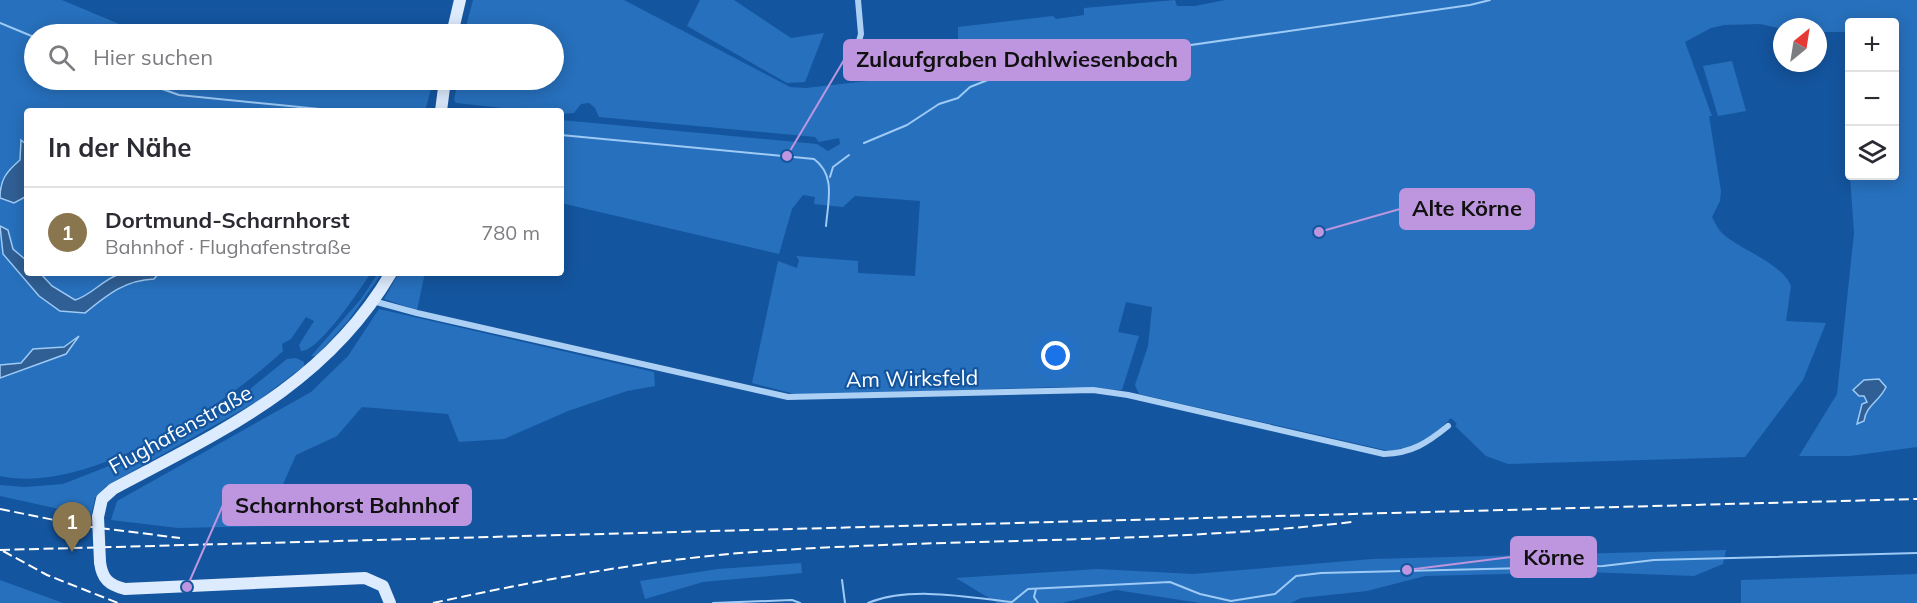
<!DOCTYPE html>
<html lang="de">
<head>
<meta charset="utf-8">
<style>
	body { margin:0; font-family:Mulish,sans-serif; background:#f7f7f7; color:#2b2b33 }
	.controls { position:absolute; right:18px; top:18px; display:grid; overflow:hidden; border-radius:6px; box-shadow:0 3px 15px #0003 }
	.controls button { width:54px; height:54px; display:grid; place-items:center; padding:0; border:0; border-bottom:2px solid #e1e1e2; background:#fff; color:#2b2b33; font:30px sans-serif }
	.compass { position:absolute; left:1773px; top:18px; width:54px; height:54px; border-radius:50%; background:#fff; box-shadow:0 3px 15px #0003; rotate:30deg }
	.you { position:absolute; left:1056px; top:356px; width:21px; height:21px; margin:-15px; border:4px solid #fff; border-radius:50%; background:#1a73e8; box-shadow:0 0 0 9px #1a73e833 }
	.badge { display:grid; place-items:center; width:39px; height:39px; border-radius:50%; background:#8a764e; color:#fff; font-size:20px; font-weight:700 }
	.pin { position:absolute; translate:-50% -50px; filter:drop-shadow(0 2px 3px #0008) }
	.pin::after { content:''; position:absolute; top:32px; width:21px; height:18px; background:inherit; clip-path:polygon(0 0,100% 0,50% 100%) }
	.list { margin:0; padding:0; list-style:none }
	h2 { display:flex; justify-content:space-between; align-items:center; height:78px; margin:0; padding:0 24px; font-size:26px }
	h2 small { font-size:20px; font-weight:400; color:#7c7c81 }
	.list li { display:grid; grid-template-columns:39px 1fr auto; gap:18px; align-items:center; box-sizing:border-box; height:90px; padding:0 24px; border-top:2px solid #e1e1e2 }
	.list b { display:block; font-size:22px; white-space:nowrap }
	.list p { margin:0; font-size:20px; white-space:nowrap; color:#7c7c81 }
	.list em { font-size:20px; font-style:normal; color:#7c7c81 }
	.icon { flex:none; width:33px; height:33px; fill:none; stroke:currentColor; stroke-width:2; stroke-linecap:round; stroke-linejoin:round }
	.map { position:relative; flex:none; width:1917px; height:603px; overflow:hidden }
	.search { position:absolute; background:#fff; box-shadow:0 3px 15px #0003; left:24px; top:24px; width:540px; height:66px; display:flex; align-items:center; gap:15px; box-sizing:border-box; padding:0 21px; border-radius:33px; color:#7c7c81; font-size:22px }
	.panel { position:absolute; background:#fff; box-shadow:0 3px 15px #0003; left:24px; top:108px; width:540px; height:168px; border-radius:6px }
	.map>svg:first-child { display:block }
	.green { fill:#2770bd }
	.water { fill:#2f5f94; stroke:#9ecaf6; stroke-width:1.5 }
	.lines { fill:none; stroke-linecap:round; stroke-linejoin:round }
	.stream { stroke:#9ecaf6; stroke-width:2 }
	.minor { stroke:#accff4; stroke-width:6 }
	.secondary { stroke:#dcebfd; stroke-width:12 }
	.rail { stroke:#fff; stroke-width:2; stroke-dasharray:10 4.5; stroke-linecap:butt }
	.secondary-bridge { stroke:#dcebfd; stroke-width:12 }
	.labels { text-anchor:middle; dominant-baseline:central; stroke-width:4.5; stroke-linejoin:round; paint-order:stroke }
	.street-label { font-size:21px; fill:#fff; stroke:#14559f }
	.leader { fill:none; stroke:#bd96df; stroke-width:2 }
	.callout-dot { fill:#bd96df; stroke:#14559f; stroke-width:2 }
	.callout { fill:#bd96df; stroke:#bd96df; stroke-width:2 }
	.callout-label { font-size:22px; text-anchor:middle; font-weight:bold; fill:#111 }
</style>
</head>
<body>
<div class="map">
<svg width="1917" height="603" viewBox="0 0 1917 603">
	<rect width="100%" height="100%" fill="#14559f"/>
	<!-- green -->
	<path class="green" d="M0 0H62L143 34H34V80H417L431 89 425 111H27V273H371C360 289 319 352 301 351L299 345 314 321 306 317 291 339 282 344 283 351C222 408 86 495 0 476Z
		M473 0H624L790 87 806 88 902 77 958 46V27L1053 16 1056 19 1084 15V8L1175 0 1177 6H1195L1225 0H1917V447L1850 456H1799L1837 394 1854 233 1850 176H1894V22H1850L1849 32H1819L1818 27 1782 29 1760 24 1724 25 1711 28 1685 42 1712 116H1709L1721 191 1720 201 1712 217C1715 223 1718 229 1722 233 1740 250 1782 263 1791 286L1786 321 1826 323 1803 380 1745 457 1508 464 1486 456 1455 426 1457 424 1451 418C1430 439 1418 446 1389 451L1139 394 1135 385 1148 346 1152 307 1126 302 1118 332 1139 336 1122 390 1060 387 798 395 752 383 778 261 797 268 799 260 796 256 858 261V273L915 276 920 201 855 196 843 207 814 204 815 197 803 195 792 209 779 254 561 203V120L817 144 828 151 840 144 839 138 819 142 815 137 599 117 595 108 589 103 581 104 574 113 561 114V111H530L456 103 454 100 458 80H554V34H464Z
		M700 0H734L791 38 824 33 805 82 787 83 687 26Z
		M1732 61 1746 111 1718 116 1703 66Z
		M378 273H382L348 321 316 356H311L361 299Z
		M399 273H425L417 310 384 299Z
		M379 309 654 372 655 386 627 391 568 411 504 439 459 442 448 414 362 407 337 436 296 455 280 491 270 526 178 528 111 520 117 501 311 392 348 356Z
		M296 358 304 362V366L256 402 106 486 95 498 91 516 0 496V485L25 487 63 484 155 448 223 411 287 359Z
		M1726 550 1723 564 1694 576 1587 572 1425 576 1367 591 1301 598 1291 603H1200L1116 590 1062 603H997L956 578 1098 569 1193 574 1372 559Z
		M801 563 802 573 703 582 645 599 640 581 718 569Z
		M1917 574V603H1741V580Z
		M0 580 63 603H0Z"/>
	<!-- water -->
	<path class="water" d="M21 140 27 145V196L14 203 0 198C0 180 6 172 20 160Z
		M0 226 8 230 13 249 27 261V273H40L52 286 75 300C92 295 103 279 120 274 131 270 147 273 159 273L154 279C125 280 107 295 85 313L60 311 39 296 3 254Z
		M79 336 66 354 0 378V365L21 363 33 349 64 347Z
		M1879 379 1886 387C1880 401 1866 405 1864 421L1857 424 1862 404 1867 402 1864 396H1859L1853 390 1864 380Z"/>
	<g class="lines">
		<!-- stream -->
		<path class="stream" d="M0 23 34 37
			M137 80 179 95 340 111
			M561 135 814 159C836 175 828 201 826 226
			M864 143 907 125 939 104 958 98 970 87 1021 67 1135 53 1470 5 1490 0
			M830 177 833 167 849 155
			M842 580 845 603
			M1036 589 1034 597 1038 603
			M713 603 792 600 800 603
			M868 603C909 586 968 597 1012 602L1028 589 1170 582 1200 594 1231 601 1275 594 1296 576 1321 573 1603 566 1654 560 1917 553"/>
		<!-- minor -->
		<path class="minor" d="M851 69 861 34 858 0
			M373 301 417 313 788 397 1093 390 1128 395 1384 454C1412 453 1427 443 1448 426"/>
		<!-- secondary -->
		<path class="secondary" d="M452 34 460 0
			M441 111 445 80
			M98 517 102 499 113 489C222 431 326 384 391 273
			M100 562C102 579 109 585 125 589L365 578 383 586 390 603"/>
		<!-- rail -->
		<path class="rail" d="M0 509 84 526 180 538
			M0 550 1917 499
			M3 551 47 575 118 603
			M433 603C534 581 637 562 740 553 944 537 1148 545 1352 522"/>
		<!-- secondary-bridge -->
		<path class="secondary-bridge" d="M98 517 100 562"/>
	</g>
	<g class="labels">
		<!-- street labels -->
		<g class="street-label">
			<text transform="translate(912 378) rotate(-1)">Am Wirksfeld</text>
			<text transform="translate(180 429) rotate(-29)">Flughafenstraße</text>
		</g>
	</g>
	<!-- callouts -->
	<path class="leader" d="M787 156L844 60M1319 232L1400 209M187 587L223 505M1407 570L1511 557"/>
	<g class="callout-dot">
		<circle cx="787" cy="156" r="6"/>
		<circle cx="1319" cy="232" r="6"/>
		<circle cx="187" cy="587" r="6"/>
		<circle cx="1407" cy="570" r="6"/>
	</g>
	<g class="callout">
		<rect x="844" y="40" width="346" height="40" rx="6"/>
		<rect x="1400" y="189" width="134" height="40" rx="6"/>
		<rect x="223" y="485" width="248" height="40" rx="6"/>
		<rect x="1511" y="537" width="85" height="40" rx="6"/>
	</g>
	<g class="callout-label">
		<text x="1017" y="67">Zulaufgraben Dahlwiesenbach</text>
		<text x="1467" y="216">Alte Körne</text>
		<text x="347" y="513">Scharnhorst Bahnhof</text>
		<text x="1554" y="565">Körne</text>
	</g>
</svg>
<div class="controls">
<button>+</button>
<button>−</button>
<button><svg class="icon" aria-label="layers" viewBox="0 0 24 24"><path d="M12 4l9 5-9 5-9-5zM3 14l9 5 9-5"/></svg></button>
</div>
<svg class="compass" viewBox="-18 -18 36 36"><path d="M0-13l5 13h-10z" fill="#e53935"/><path d="M0 13l5-13h-10z" fill="#7c7c81"/></svg>
<div class="you"></div>
<div class="pin badge" style="left:72px;top:552px">1</div>
<div class="search"><svg class="icon" aria-label="search" viewBox="0 0 24 24"><circle cx="10" cy="10" r="6"/><path d="M15 15l6 6"/></svg>Hier suchen</div>
<section class="panel">
<h2>In der Nähe<small></small></h2>
<ul class="list">
<li><span class="badge">1</span><div><b>Dortmund-Scharnhorst</b><p>Bahnhof · Flughafenstraße</p></div><em>780 m</em></li>
</ul>
</section>
</div>
</body>
</html>
